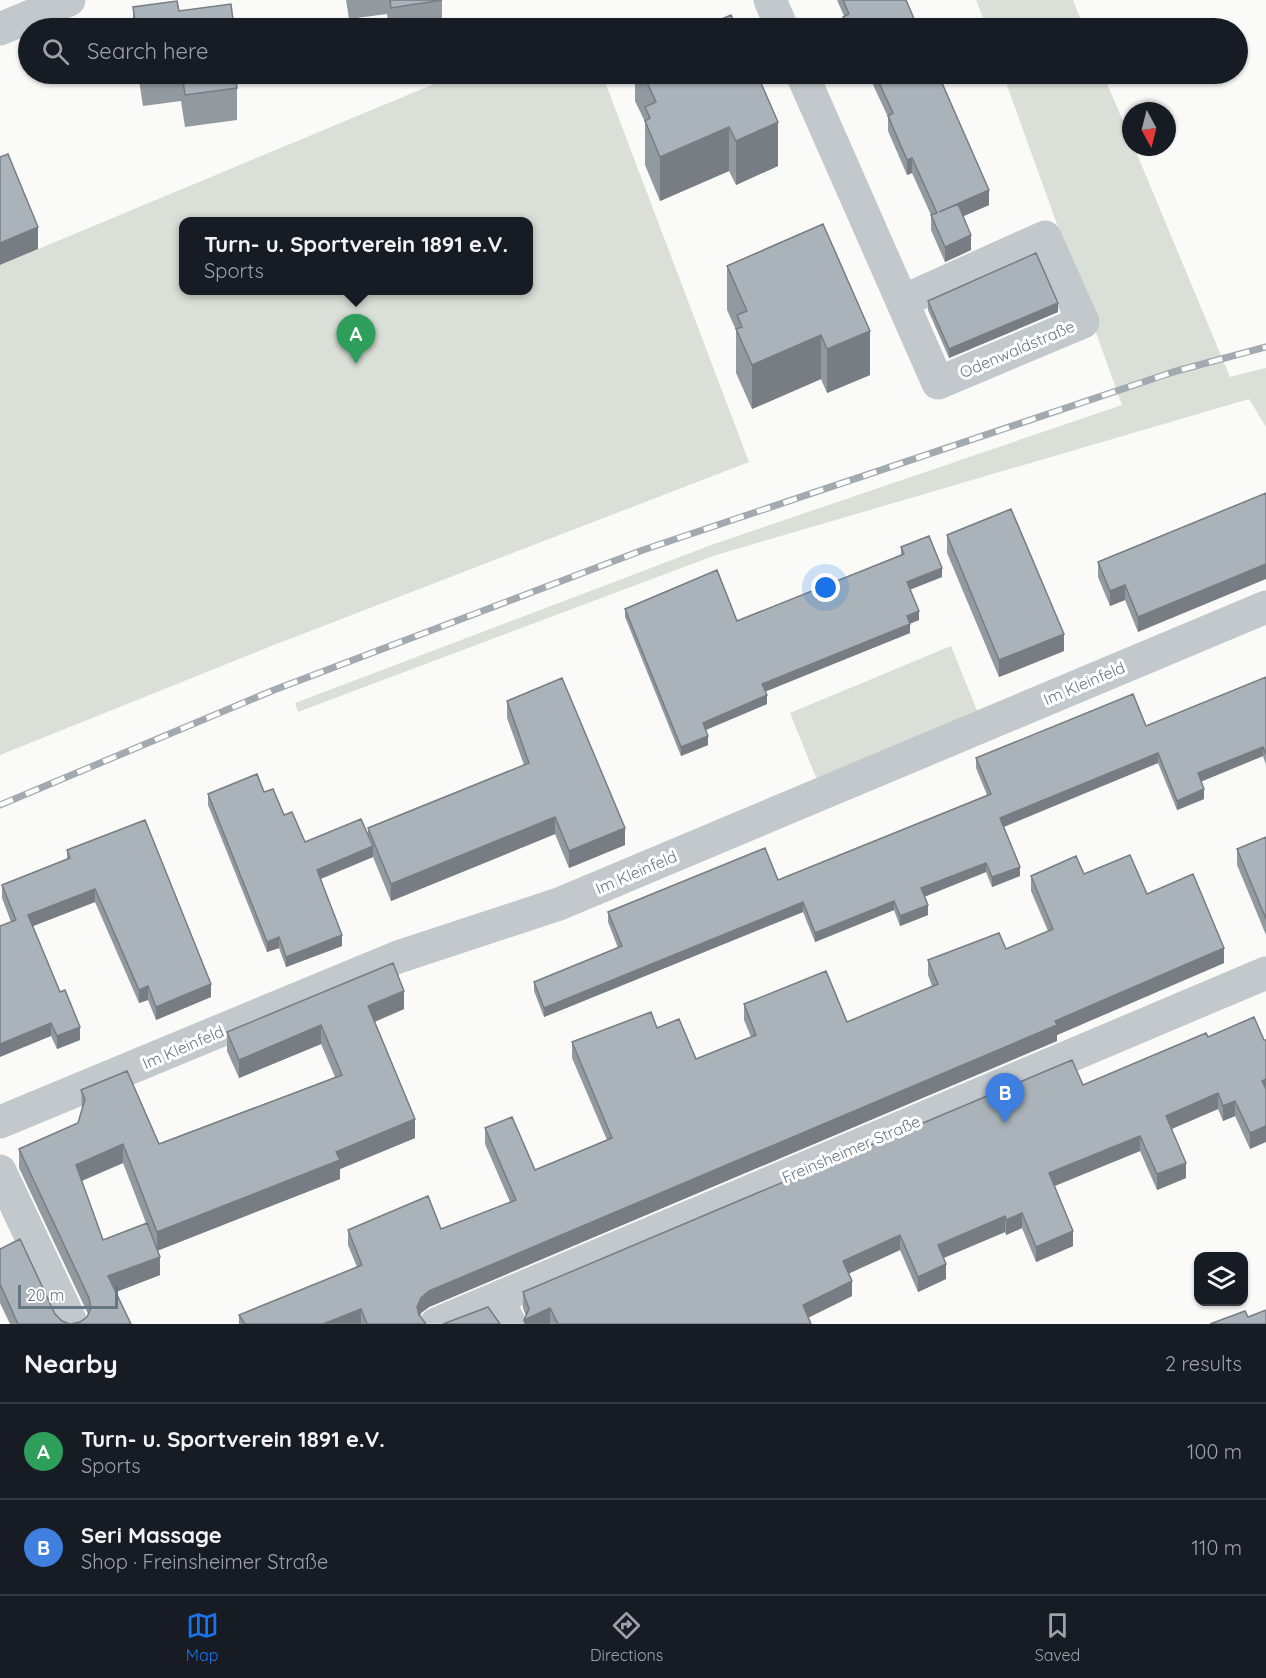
<!DOCTYPE html>
<html lang="en">
<head>
<meta charset="utf-8">
<style>
	body { margin:0; font-family:Quicksand,sans-serif; background:#20242c; color:#f1f3f6 }
	.controls { position:absolute; right:18px; bottom:18px; display:grid; overflow:hidden; border-radius:12px; box-shadow:0 2px 4px #0004 }
	.controls button { width:54px; height:54px; display:grid; place-items:center; padding:0; border:0; border-bottom:2px solid #363941; background:#171b24; color:#f1f3f6; font:30px sans-serif }
	.compass { position:absolute; left:1122px; top:102px; width:54px; height:54px; border-radius:50%; background:#171b24; box-shadow:0 2px 4px #0004; rotate:173deg }
	.scale { position:absolute; left:18px; bottom:15px; width:100px; box-sizing:border-box; padding-left:6px; border:3px solid #657683; border-top:0; font-size:16px; line-height:21px; white-space:nowrap; color:#657683; -webkit-text-stroke:4px #fff; paint-order:stroke }
	.you { position:absolute; left:826px; top:588px; width:21px; height:21px; margin:-15px; border:4px solid #fff; border-radius:50%; background:#1a73e8; box-shadow:0 0 0 9px #1a73e833 }
	.badge { display:grid; place-items:center; width:39px; height:39px; border-radius:50%; background:#1a73e8; color:#fff; font-size:20px; font-weight:700 }
	.pin { position:absolute; translate:-50% -50px; filter:drop-shadow(0 2px 3px #0008) }
	.pin::after { content:''; position:absolute; top:32px; width:21px; height:18px; background:inherit; clip-path:polygon(0 0,100% 0,50% 100%) }
	.popup { position:absolute; left:179px; top:217px; width:354px; height:78px; box-sizing:border-box; display:grid; place-content:center; border-radius:12px; background:#171b24; filter:drop-shadow(0 2px 4px #0005); font-size:20px; white-space:nowrap; color:#9ea1a6 }
	.popup b { font-size:22px; color:#f1f3f6 }
	.popup::after { content:''; position:absolute; left:50%; top:100%; margin-left:-12px; border:12px solid transparent; border-top-color:#171b24 }
	.list { margin:0; padding:0; list-style:none }
	h2 { display:flex; justify-content:space-between; align-items:center; height:78px; margin:0; padding:0 24px; font-size:26px }
	h2 small { font-size:20px; font-weight:400; color:#9ea1a6 }
	.list li { display:grid; grid-template-columns:39px 1fr auto; gap:18px; align-items:center; box-sizing:border-box; height:96px; padding:0 24px; border-top:2px solid #363941 }
	.list b { display:block; font-size:22px; white-space:nowrap }
	.list p { margin:0; font-size:20px; white-space:nowrap; color:#9ea1a6 }
	.list em { font-size:20px; font-style:normal; color:#9ea1a6 }
	.icon { flex:none; width:33px; height:33px; fill:none; stroke:currentColor; stroke-width:2; stroke-linecap:round; stroke-linejoin:round }
	.map { position:relative; flex:none; width:1266px; height:1324px; overflow:hidden }
	.search { position:absolute; background:#171b24; box-shadow:0 2px 4px #0004; left:18px; right:18px; top:18px; height:66px; display:flex; align-items:center; gap:15px; box-sizing:border-box; padding:0 21px; border-radius:33px; color:#9ea1a6; font-size:22px }
	.sheet { height:270px; background:#171b24 }
	nav { display:flex; justify-content:space-around; align-items:center; box-sizing:border-box; height:84px; border-top:2px solid #363941; background:#171b24; font-size:16px; color:#9ea1a6 }
	nav a { display:grid; justify-items:center; gap:3px }
	nav .on { color:#1a73e8 }
	.map>svg:first-child { display:block }
	.green { fill:#dadfd7; fill-rule:evenodd }
	.lines { fill:none; stroke-linecap:round; stroke-linejoin:round }
	.minor { stroke:#c3c8cc; stroke-width:33 }
	.tertiary { stroke:#c3c8cc; stroke-width:33 }
	.rail-casing { stroke:#a2aab0; stroke-width:7 }
	.rail { stroke:#fff; stroke-width:4.5; stroke-dasharray:14; stroke-linecap:butt }
	.wall { fill:#929a9f; fill-rule:evenodd }
	.shaded-wall { fill:#777d82 }
	.building { fill:#aab3b9; stroke:#777d82; stroke-width:1.5 }
	.labels { text-anchor:middle; dominant-baseline:central; stroke-width:6; stroke-linejoin:round; paint-order:stroke }
	.street-label { font-size:16px; fill:#657683; stroke:#fff }
</style>
</head>
<body>
<div class="map">
<svg width="1266" height="1324" viewBox="0 0 1266 1324">
	<rect width="100%" height="100%" fill="#fafaf8"/>
	<!-- green -->
	<path class="green" d="M976 0H1073L1084 28H987Z
		M458 74H602L749 462 274 645 0 755V265ZM184 222H528V290H184Z
		M1003 74H1103L1131 140V147H1134L1230 377 1266 368V427L1249 399 716 555 298 712 295 703 714 544 1122 405Z
		M951 646 978 713 817 780 790 713Z"/>
	<g class="lines">
		<!-- minor -->
		<path class="minor" d="M770 0 782 28
			M0 29 69 0
			M802 74 938 383 1083 322 1045 237 903 301
			M0 1122 398 957 559 904 1266 607
			M0 1171 72 1324
			M498 1300 510 1324"/>
		<!-- tertiary -->
		<path class="tertiary" d="M436 1324 1266 973"/>
		<!-- rail casing -->
		<g class="rail-casing">
			<path id="rail" d="M0 805 274 690 643 550 1173 372 1266 347"/>
		</g>
		<!-- rail -->
		<use href="#rail" class="rail"/>
	</g>
	<!-- wall -->
	<path class="wall" d="M346 0H442V28H389L387 14 349 19Z
		M837 0H906L918 28H843L844 16Z
		M133 7 234 28H133Z
		M138 74H237V80H235L237 88V120L185 127 181 101 143 106Z
		M635 74H757L778 166 736 185 729 171 660 201 645 165V122L635 101Z
		M862 74H938L989 205 963 216 971 250 945 262 931 230V215L912 173 907 175 888 131V117L868 74 863 75Z
		M823 224 870 375 827 393 821 379 752 409 736 373V330L727 310V266Z
		M928 301 1058 312 949 358 928 310Z
		M1266 493 1138 632 1125 600 1110 606 1098 577V562Z
		M947 535 1064 651 999 677 947 553Z
		M901 547 942 577 910 589 919 620 910 623V633L765 691 767 704 706 730 708 745 681 756 625 617V609L737 621 901 555Z
		M1266 677V765L1263 756 1201 781 1204 799 1177 810 1158 763 1004 827 1020 876 992 887 986 872 924 897 928 915 900 926 894 910 815 942 803 912 544 1017 534 991V982L618 948 608 922V912L778 880 987 795 976 768V758L1146 726Z
		M507 701 625 845 569 868 555 834 391 901 373 857 321 879 342 946 286 967 279 948 267 952 208 805V794L264 792 284 815 305 842 368 835V828L524 765 507 718Z
		M1266 837V935L1237 865V849Z
		M67 850 211 997 156 1020 148 1000 139 1003 95 902 33 926 80 1040 57 1049 51 1036 11 922 2 898V885L67 859Z
		M1084 874 1147 894 1224 963 1057 1035V1041L429 1307 421 1313 420 1317 426 1324H239V1315L357 1267 348 1245V1230L441 1229 510 1202 485 1144V1128L535 1170 607 1140 572 1058V1042L657 1028 696 1059 751 1037 744 1020V1004L847 1022 932 986 928 975V960L1006 949 1048 931 1031 891V876Z
		M393 963 404 991V1009L375 1022 415 1119V1138L340 1169V1179L158 1250 160 1257V1275L116 1292 131 1324H70L80 1322 87 1317 88 1314 19 1168V1149L78 1123 82 1110 81 1090 127 1071 159 1144 335 1077 321 1044 239 1078 227 1051V1032ZM123 1163 146 1223 103 1240 82 1181Z
		M1254 1017 1250 1149 1235 1116 1223 1121 1218 1109 1172 1129 1186 1178 1157 1190 1140 1151 1055 1186 1073 1246 1036 1262 1022 1228 1006 1235 1005 1232 944 1258 946 1279 918 1292 900 1250 848 1274 852 1296 808 1318 811 1324H524L526 1316 523 1308V1292L1083 1085 1208 1037Z
		M0 1249 62 1321 70 1324H10L0 1303Z"/>
	<!-- shaded-wall -->
	<path class="shaded-wall" d="M778 122V166L736 185V141Z
		M729 127V171L660 201V157Z
		M912 158V173L907 175V160Z
		M989 190V205L939 227V212Z
		M38 227V249L0 265V243Z
		M971 235V250L945 262V247Z
		M1058 303V312L949 358V349Z
		M870 331V375L827 393V349Z
		M821 335V379L752 409V365Z
		M1266 564V579L1138 632V617Z
		M942 568V577L907 591V582Z
		M1125 585V600L1110 606V591Z
		M919 611V620L907 625V616Z
		M910 624V633L762 693V684Z
		M1064 634V651L999 677V660Z
		M767 695V704L703 731V723Z
		M708 736V745L681 756V747Z
		M1263 747V756L1198 783V773Z
		M1158 753V763L1000 828V818Z
		M1204 789V799L1177 810V801Z
		M555 817V834L391 901V884Z
		M625 828V845L569 868V851Z
		M373 846V857L317 880V870Z
		M986 863V872L921 898V888Z
		M1020 867V876L992 887V877Z
		M95 889V902L28 928V915Z
		M894 901V910L815 942V933Z
		M803 902V912L544 1017V1008Z
		M928 905V915L900 926V916Z
		M342 935V946L286 967V957Z
		M279 937V948L267 952V942Z
		M1224 948V963L1057 1035V1041L429 1307 421 1313 417 1322V1307L421 1298 429 1291Z
		M211 984V997L156 1020V1007Z
		M148 986V1000L139 1003V990Z
		M404 991V1009L368 1024V1006Z
		M51 1023V1036L0 1057V1044Z
		M321 1025V1044L239 1078V1060Z
		M80 1027V1040L57 1049V1036Z
		M1266 1079V1095L1262 1081Z
		M1218 1093V1109L1166 1131V1116Z
		M1235 1101V1116L1223 1121V1106Z
		M415 1119V1138L340 1169V1179L157 1251V1232L336 1152Z
		M1266 1126V1142L1250 1149V1133Z
		M1140 1136V1151L1049 1188V1173Z
		M123 1144V1163L76 1183V1165Z
		M1186 1163V1178L1157 1190V1174Z
		M1022 1213V1228L1006 1235V1220Z
		M1005 1216V1232L938 1260V1245Z
		M1073 1231V1246L1036 1262V1247Z
		M900 1235V1250L843 1276V1261Z
		M160 1257V1275L108 1295V1276Z
		M946 1264V1279L918 1292V1277Z
		M852 1281V1296L803 1320V1305Z
		M550 1308V1324H524V1320Z
		M361 1309V1324H323Z"/>
	<!-- building -->
	<path class="building" d="M390 0H442L391 8Z
		M843 0H906L918 28H849L843 17 849 14Z
		M177 1 179 11 231 4 234 28H136L133 7Z
		M731 15 737 28H701Z
		M182 74H235L237 88 185 95Z
		M643 74H757L778 122 736 141 729 127 660 157 645 121 650 118 645 107 656 102Z
		M875 74H938L989 190 939 212 958 204 971 235 945 247 931 215 937 213 912 158 907 160 888 116 893 113Z
		M8 154 38 227 0 243V157Z
		M823 224 870 331 827 349 821 335 752 365 736 329 742 327 737 315 747 311 727 266Z
		M1036 253 1058 303 949 349 928 301Z
		M1266 493V564L1138 617 1125 585 1110 591 1098 562Z
		M1011 509 1064 634 999 660 947 535Z
		M929 536 942 568 907 582 919 611 907 616 910 624 762 684 767 695 703 723 708 736 681 747 625 609 717 570 737 621 904 554 901 547Z
		M1266 677V755L1263 747 1198 773 1204 789 1177 801 1158 753 1000 818 1020 867 992 877 986 863 921 888 928 905 900 916 894 901 815 933 803 902 544 1008 534 982 622 946 608 912 765 848 778 880 991 794 976 758 1133 694 1146 726Z
		M562 678 625 828 569 851 555 817 391 884 368 828 529 763 507 701Z
		M257 774 264 792 273 789 284 815 292 812 305 842 361 819 373 846 317 870 342 935 286 957 279 937 267 942 208 794Z
		M145 820 211 984 156 1007 148 986 139 990 95 889 28 915 60 992 65 990 80 1027 57 1036 51 1023 0 1044V926L16 920 2 885 70 858 67 850Z
		M1266 837V919L1237 849Z
		M1130 855 1147 894 1193 874 1224 948 1055 1021 1057 1025 429 1291 421 1298 417 1307 419 1315 426 1324H367L361 1309 323 1324H245L239 1315 362 1265 348 1230 428 1196 441 1229 516 1200 485 1128 512 1117 535 1170 612 1138 572 1042 651 1012 657 1028 679 1019 696 1059 756 1035 744 1004 826 971 847 1022 938 984 928 960 999 933 1006 949 1053 929 1031 876 1076 856 1084 874Z
		M393 963 404 991 368 1006 415 1119 336 1152 340 1160 157 1232 123 1144 76 1165 103 1240 147 1223 160 1257 108 1276 131 1324H70L80 1322 87 1317 91 1308 89 1298 19 1149 78 1123 85 1099 81 1090 127 1071 159 1144 342 1075 321 1025 239 1060 227 1032Z
		M1254 1017 1264 1040H1266V1079L1262 1081 1266 1089V1126L1250 1133 1235 1101 1223 1106 1218 1093 1166 1116 1186 1163 1157 1174 1140 1136 1049 1173 1073 1231 1036 1247 1022 1213 1006 1220 1005 1216 938 1245 946 1264 918 1277 900 1235 843 1261 852 1281 803 1305 811 1324H558L550 1308 524 1320 529 1309 523 1292 1072 1060 1083 1085 1206 1033 1208 1037Z
		M20 1239 55 1314 62 1321 70 1324H18L0 1284V1249Z
		M488 1307 500 1324H443Z
		M1266 1310V1324H1210L1245 1311 1248 1317Z"/>
	<g class="labels">
		<!-- street labels -->
		<g class="street-label">
			<text transform="translate(1017 349) rotate(-23)">Odenwaldstraße</text>
			<text transform="translate(1084 683) rotate(-23)">Im Kleinfeld</text>
			<text transform="translate(636 872) rotate(-23)">Im Kleinfeld</text>
			<text transform="translate(183 1047) rotate(-23)">Im Kleinfeld</text>
			<text transform="translate(851 1149) rotate(-23)">Freinsheimer Straße</text>
		</g>
	</g>
</svg>
<div class="controls">
<button><svg class="icon" aria-label="layers" viewBox="0 0 24 24"><path d="M12 4l9 5-9 5-9-5zM3 14l9 5 9-5"/></svg></button>
</div>
<svg class="compass" viewBox="-18 -18 36 36"><path d="M0-13l5 13h-10z" fill="#e53935"/><path d="M0 13l5-13h-10z" fill="#9ea1a6"/></svg>
<div class="scale">20 m</div>
<div class="you"></div>
<div class="pin badge" style="left:356px;top:364px;background:#2e9e5b">A</div>
<div class="popup"><b>Turn- u. Sportverein 1891 e.V.</b>Sports</div>
<div class="pin badge" style="left:1005px;top:1123px;background:#3f7fe0">B</div>
<div class="search"><svg class="icon" aria-label="search" viewBox="0 0 24 24"><circle cx="10" cy="10" r="6"/><path d="M15 15l6 6"/></svg>Search here</div>
</div>
<section class="sheet">
<h2>Nearby<small>2 results</small></h2>
<ul class="list">
<li><span class="badge" style="background:#2e9e5b">A</span><div><b>Turn- u. Sportverein 1891 e.V.</b><p>Sports</p></div><em>100 m</em></li>
<li><span class="badge" style="background:#3f7fe0">B</span><div><b>Seri Massage</b><p>Shop · Freinsheimer Straße</p></div><em>110 m</em></li>
</ul>
</section>
<nav>
<a class="on"><svg class="icon" aria-label="map" viewBox="0 0 24 24"><path d="M3 6l6-2 6 2 6-2v14l-6 2-6-2-6 2zM9 4v14M15 6v14"/></svg>Map</a>
<a><svg class="icon" aria-label="directions" viewBox="0 0 24 24"><path d="M12 3l9 9-9 9-9-9zM9 14v-3h6M13 9l2 2-2 2"/></svg>Directions</a>
<a><svg class="icon" aria-label="saved" viewBox="0 0 24 24"><path d="M7 4h10v16l-5-4-5 4z"/></svg>Saved</a>
</nav>
</body>
</html>
